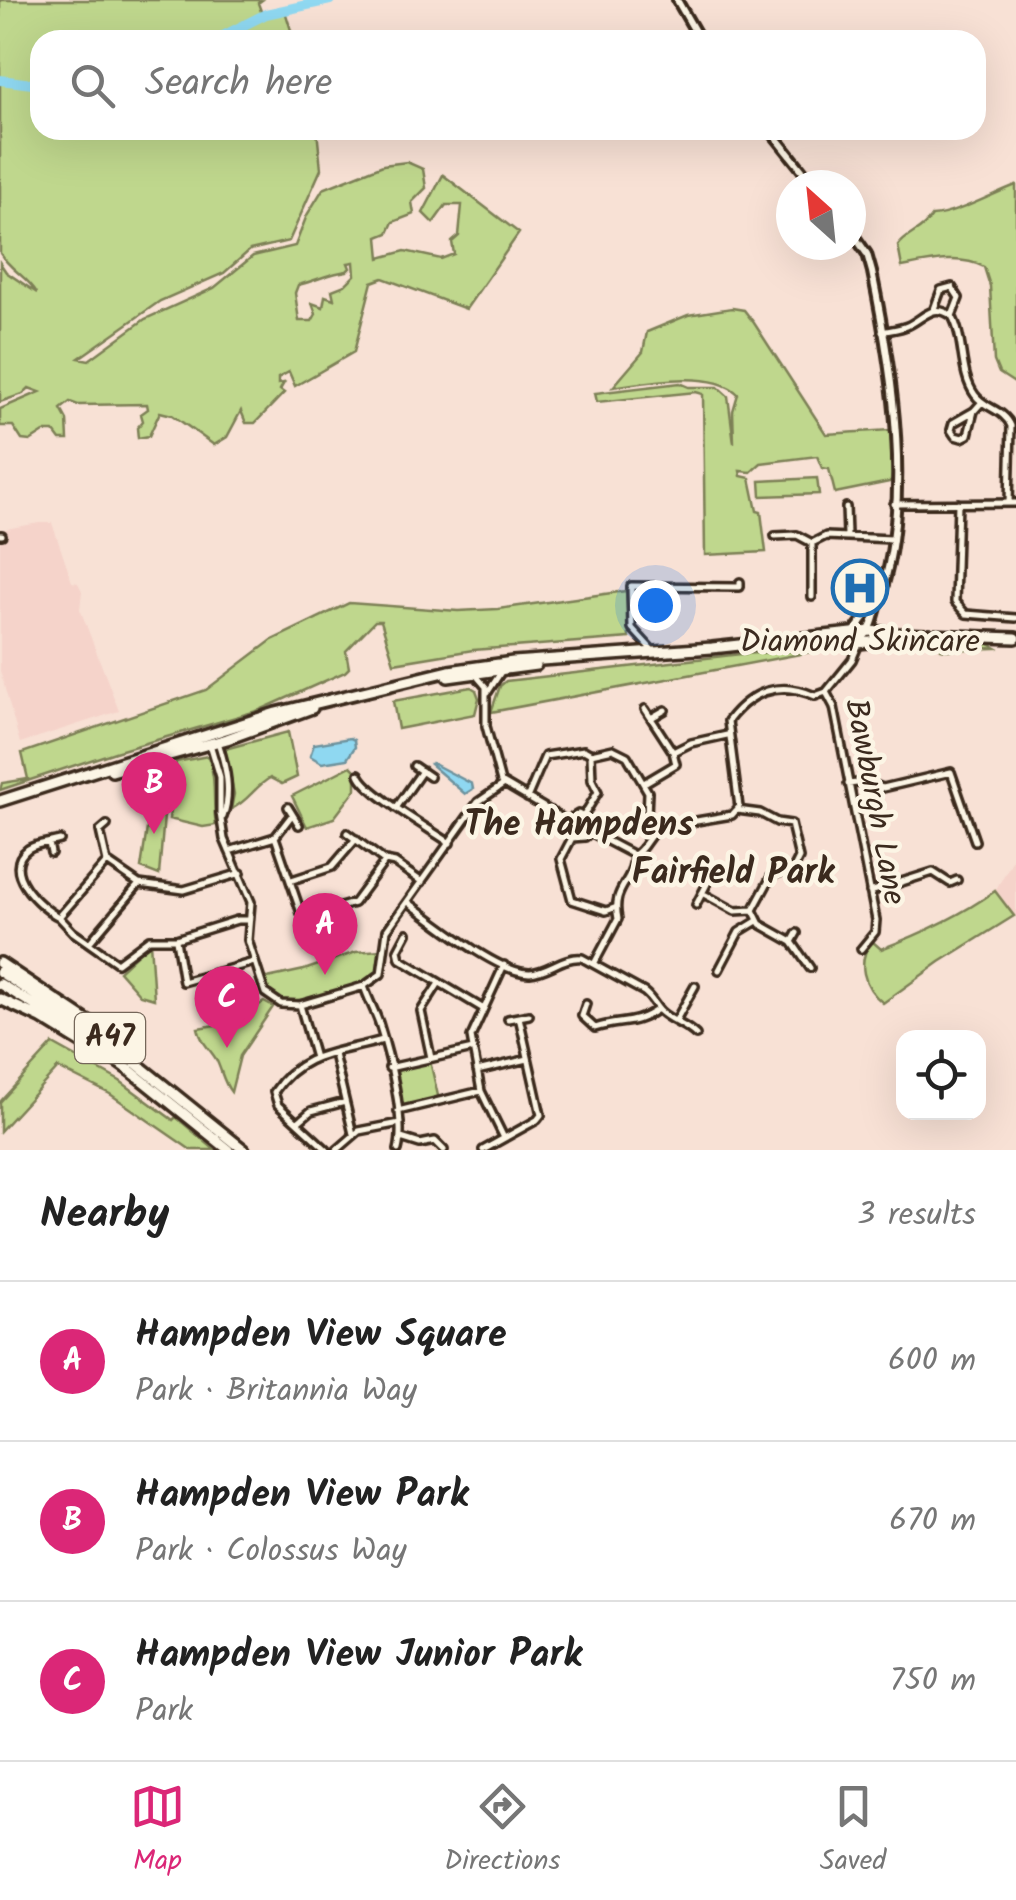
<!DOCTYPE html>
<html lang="en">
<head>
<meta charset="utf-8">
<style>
	body { margin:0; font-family:Kalam,sans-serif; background:#f2f2f2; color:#222 }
	.controls { position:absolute; right:30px; bottom:30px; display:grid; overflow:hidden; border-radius:20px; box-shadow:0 10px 40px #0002 }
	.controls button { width:90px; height:90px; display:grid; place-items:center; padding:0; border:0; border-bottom:2px solid #e0e0e0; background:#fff; color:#222; font:50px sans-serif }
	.compass { position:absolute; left:776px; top:170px; width:90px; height:90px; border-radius:50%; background:#fff; box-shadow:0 10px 40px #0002; rotate:333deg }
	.you { position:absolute; left:655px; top:605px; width:35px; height:35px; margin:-25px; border:8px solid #fff; border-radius:50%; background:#1a73e8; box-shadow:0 0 0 15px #1a73e833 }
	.badge { display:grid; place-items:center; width:65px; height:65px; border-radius:50%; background:#db2777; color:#fff; font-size:32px; font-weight:700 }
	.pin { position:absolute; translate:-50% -82px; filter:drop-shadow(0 2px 5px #0008) }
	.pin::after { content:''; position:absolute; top:52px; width:35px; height:30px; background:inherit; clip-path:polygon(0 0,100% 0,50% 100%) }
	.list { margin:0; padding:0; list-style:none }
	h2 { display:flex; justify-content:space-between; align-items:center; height:130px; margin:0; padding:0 40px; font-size:42px }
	h2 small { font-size:32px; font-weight:400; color:#767676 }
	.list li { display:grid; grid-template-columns:65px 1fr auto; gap:30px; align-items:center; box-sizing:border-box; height:160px; padding:0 40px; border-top:2px solid #e0e0e0 }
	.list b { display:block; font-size:38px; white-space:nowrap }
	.list p { margin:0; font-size:32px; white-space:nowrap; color:#767676 }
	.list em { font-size:32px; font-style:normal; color:#767676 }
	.icon { flex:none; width:55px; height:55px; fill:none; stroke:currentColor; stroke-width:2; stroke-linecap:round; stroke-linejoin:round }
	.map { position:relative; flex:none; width:1016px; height:1150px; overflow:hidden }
	.search { position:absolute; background:#fff; box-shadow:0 10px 40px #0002; left:30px; right:30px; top:30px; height:110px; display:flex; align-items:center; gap:25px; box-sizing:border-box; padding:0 35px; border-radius:30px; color:#767676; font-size:38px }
	.sheet { height:610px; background:#fff }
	nav { display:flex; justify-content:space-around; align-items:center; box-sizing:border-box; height:140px; border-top:2px solid #e0e0e0; background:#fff; font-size:28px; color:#767676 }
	nav a { display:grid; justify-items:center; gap:5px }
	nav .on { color:#db2777 }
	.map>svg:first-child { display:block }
	.built { fill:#f5d3ca }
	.green { fill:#bfd78d; stroke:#7d8056; stroke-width:2.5; fill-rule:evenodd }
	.water { fill:#8fd8f1; stroke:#6d929d; stroke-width:2.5 }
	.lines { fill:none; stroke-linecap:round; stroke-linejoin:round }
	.river { stroke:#8fd8f1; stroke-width:10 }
	.street-casing { stroke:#3b2a1e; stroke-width:12 }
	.secondary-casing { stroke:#3b2a1e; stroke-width:14 }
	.highway-casing { stroke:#3b2a1e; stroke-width:16 }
	.street { stroke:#fcf5e5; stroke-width:5 }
	.secondary { stroke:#fcf5e5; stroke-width:6 }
	.highway { stroke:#fcf5e5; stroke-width:9 }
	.labels { text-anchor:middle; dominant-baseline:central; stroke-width:9; stroke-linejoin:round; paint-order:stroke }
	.shield { fill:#fcf5e5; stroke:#75675a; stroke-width:2.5 }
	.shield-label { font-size:30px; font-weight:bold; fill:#3b2a1e }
	.poi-label { font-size:32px; fill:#3b2a1e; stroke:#fcf5e5 }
	.street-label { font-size:32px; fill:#3b2a1e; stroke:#fcf5e5 }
	.neighbourhood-label { font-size:35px; font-weight:bold; fill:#3b2a1e; stroke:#fcf5e5 }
</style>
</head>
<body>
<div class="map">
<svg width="1016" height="1150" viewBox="0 0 1016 1150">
	<rect width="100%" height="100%" fill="#f8e1d5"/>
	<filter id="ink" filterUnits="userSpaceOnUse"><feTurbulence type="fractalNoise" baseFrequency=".01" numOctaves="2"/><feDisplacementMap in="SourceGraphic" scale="20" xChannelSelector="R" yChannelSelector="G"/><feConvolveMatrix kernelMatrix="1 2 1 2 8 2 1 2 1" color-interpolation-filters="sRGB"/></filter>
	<g filter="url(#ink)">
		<!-- built -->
		<path class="built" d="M39 523H52L72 582 78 583 82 591 80 609 119 711 20 743 0 671V530Z
			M1016 854V918L995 891Z"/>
		<!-- green -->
		<path class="green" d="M0 0H262L258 3 263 17 285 11 294 40H40V130H317L321 169 289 241 250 250 224 273 160 301 79 358 89 360 145 319 214 288 253 256 295 246 307 215 323 189 383 165 407 162 423 169 426 188 412 202 414 214 393 222 388 233 378 237 380 258 405 251 441 259 454 254 452 242 459 236 462 205H446L433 223 423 213 443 175 519 233 466 309 383 278 372 282 354 352 295 386 289 372 278 378V384L284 383 280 390 284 393 255 423H246L241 411 227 437 214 445 172 415 160 412 149 436 138 438 137 428 143 421 141 414 148 409 147 404 78 405 70 402 61 409 67 420 68 440H60L54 432H44L30 441 22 440 13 426H0V409L40 392 29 388 23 394 0 402V263L6 272 37 293C28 277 10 270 0 253ZM354 262 355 275 345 285 332 290 334 299 325 296 323 307 312 303 316 314 312 321H299L295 293 298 285C315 281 330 273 347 271L350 268 348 263Z
			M1016 185V384L999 373 994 361 990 286 984 267C960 254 928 262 902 267L898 246C907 233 922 232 932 216 954 215 992 194 1016 185Z
			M732 308 744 310 754 323 826 434 890 430 894 478 889 482 835 493 829 469 822 468 817 456 761 463 751 472 740 471 741 476 750 478 757 511 761 512 766 552 705 555 703 394 696 392 597 402 595 393 680 383 689 387H718L728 396 734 443 733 411 738 394C714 369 646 382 613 387L643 352 647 332 688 315Z
			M817 478 819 494 761 496 760 481Z
			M626 591 629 638 473 650 394 663 381 621H375L346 651 349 668 345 672 260 710 115 752 0 790 2 783 28 779 22 753 206 690 272 640 349 603 458 611 498 609Z
			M941 642 987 643 996 648 946 650 941 649Z
			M827 649 491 712 500 686 506 681 741 654Z
			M471 687 476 690 479 698 475 714 398 729 393 701Z
			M288 732 297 777 282 784 270 778C255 786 247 803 231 809L234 794 225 749Z
			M208 756C217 779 212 801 216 825L203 827 169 819 176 762Z
			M351 766 356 771V789L334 818 307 827 292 796Z
			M149 815 164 816 159 875 141 868Z
			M995 891 1014 916 940 962 883 1003C863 987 856 961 872 941L881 949C921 934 960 916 995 891Z
			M150 942 154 999 140 995 119 971Z
			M380 950C380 959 381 966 376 973 368 983 298 1003 285 1001 273 998 268 989 263 979L304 970 356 952Z
			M264 1002 273 1007 240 1056 231 1092C223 1082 222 1071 216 1059 209 1048 201 1042 198 1028L232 1022Z
			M53 1044 120 1081 173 1120 176 1117 215 1150H191L110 1094 58 1068 0 1131V1102Z
			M430 1061 439 1100 400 1108 393 1070Z"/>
		<!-- water -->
		<path class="water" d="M350 738 354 740 355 747 347 759 322 763 310 756 314 744Z
			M432 763 472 784 473 789 465 794 430 764Z"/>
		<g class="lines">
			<!-- river -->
			<path class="river" d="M215 40 266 14 330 0
				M0 80 40 85"/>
			<!-- street casing -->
			<g class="street-casing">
				<path id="street" d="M934 309 941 290 952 287 959 298 952 316
					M882 332C890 330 900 329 907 326 925 318 932 302 952 316 965 339 959 373 975 395 985 409 1004 409 1011 426L1009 503
					M974 411 968 435 962 438 955 436 951 430 953 423 974 411 982 402
					M958 503 955 602 966 614 1016 618
					M894 504 1016 503
					M846 507 847 535
					M0 535H2
					M775 536 797 535 812 543
					M812 597V543L826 536 892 539
					M653 651 632 628 631 586 740 587V582
					M475 674 486 687V726L501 782 567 821
					M488 692 501 672
					M826 692 834 707 876 920 875 932 861 949
					M826 692 852 660 860 641
					M651 718 665 710
					M218 742C226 767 232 792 223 817
					M210 744 220 777V813L224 839 251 902 248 940 265 993 281 1004 300 1005 364 986 381 974 387 930 478 802 503 785
					M673 752 691 743 727 735
					M591 754 613 749 627 756 648 792 647 816 655 830
					M414 766 430 777
					M359 774C365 792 430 829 450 843
					M644 783 676 764 673 752 645 709
					M848 784 867 782 883 788 951 772 975 841
					M527 798 545 756 584 750 591 754 592 780 598 792 584 815
					M288 807 299 825
					M396 808 422 771
					M737 810 760 813 777 822 791 824 799 858 794 868 772 875 753 910
					M567 821 568 833 572 838 585 837 590 832
					M567 821 578 814 589 820 590 832
					M107 825 100 831 107 862
					M590 832 634 855C646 849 648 833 661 827L732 815 739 807 728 721C751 691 780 680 815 696L826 692
					M347 833 385 861
					M275 837 292 815
					M572 838 561 859 572 900 606 911 614 908
					M49 843 51 853
					M229 851 275 837 301 913 306 917 354 903 385 861 395 863 422 882
					M241 873 184 890 139 884 107 862 59 917 73 932 117 963 149 939H176L237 920H248
					M292 880 332 867 356 839
					M870 892 933 872 950 883 957 880
					M702 893 735 911 753 910
					M408 902C434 921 499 974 530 973 548 972 563 956 582 958L644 992C652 998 654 1005 660 1011 670 1021 685 1024 696 1035
					M696 905 708 882
					M753 910 760 924 792 942 810 968
					M59 917C39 907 0 870 28 849 37 843 50 843 60 840
					M309 917 318 948
					M407 933 398 950 400 959 482 1008
					M176 940 183 982 254 962
					M792 942 797 933
					M89 943 139 884
					M594 964 618 919C611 886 634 884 634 855
					M504 965 471 1037 481 1091 504 1138
					M719 970 739 932 757 921
					M364 986C368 999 375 1011 379 1023 389 1055 406 1119 398 1150
					M586 1004 582 1016 595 1028C622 1019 632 1027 658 1009
					M300 1005 315 1058
					M508 1019 529 1015
					M676 1020 695 986
					M334 1054 353 1134
					M431 1058 421 1011 439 983
					M389 1068 473 1049
					M477 1071 528 1059
					M398 1111 481 1091
					M298 1122 311 1111 345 1102
					M401 1138 420 1144 435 1141 444 1150
					M327 1150 278 1105 274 1092C301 1051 339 1053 383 1040
					M337 1150 359 1131 400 1123
					M483 1150 537 1120 541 1115 519 1017"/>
			</g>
			<!-- secondary casing -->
			<g class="secondary-casing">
				<path id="secondary" d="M677 0 700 40
					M770 130 814 185
					M851 231 867 254 872 272C893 374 913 500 879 601 873 618 874 628 860 641
					M854 632 876 602"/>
			</g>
			<!-- highway casing -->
			<g class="highway-casing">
				<path id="highway" d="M806 642C832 643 873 647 897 634
					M448 677 536 665
					M112 771 227 739 312 708
					M0 801 276 713 449 671 513 662 712 648 871 631 897 634 1016 638
					M0 963 90 1023
					M0 972 122 1052 244 1150
					M0 984 62 1022 132 1072 229 1150
					M0 999 41 1018 82 1043"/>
			</g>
			<!-- street -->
			<use href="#street" class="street"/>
			<!-- secondary -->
			<use href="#secondary" class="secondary"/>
			<!-- highway -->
			<use href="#highway" class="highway"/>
		</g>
	</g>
	<!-- icons -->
	<defs>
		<g id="hospital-ring" transform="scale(2.875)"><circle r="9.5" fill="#fcf5e5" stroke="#1f6fb2" stroke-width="1.5"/><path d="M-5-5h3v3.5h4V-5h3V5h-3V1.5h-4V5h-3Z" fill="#1f6fb2"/></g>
	</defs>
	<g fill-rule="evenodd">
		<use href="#hospital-ring" x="860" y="588"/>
	</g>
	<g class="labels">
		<!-- shield labels -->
		<rect class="shield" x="75" y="1013" width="70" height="50" rx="8"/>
		<g class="shield-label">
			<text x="110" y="1038">A47</text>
		</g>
		<!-- poi labels -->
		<g class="poi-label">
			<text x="860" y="642">Diamond Skincare</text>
		</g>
		<!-- street labels -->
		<g class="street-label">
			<text transform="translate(874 802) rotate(79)">Bawburgh Lane</text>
		</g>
		<!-- neighbourhood labels -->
		<g class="neighbourhood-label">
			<text x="579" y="826">The Hampdens</text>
			<text x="733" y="874">Fairfield Park</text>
		</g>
	</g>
</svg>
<div class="controls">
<button><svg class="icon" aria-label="locate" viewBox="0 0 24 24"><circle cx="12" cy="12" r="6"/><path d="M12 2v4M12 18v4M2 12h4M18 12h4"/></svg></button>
</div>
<svg class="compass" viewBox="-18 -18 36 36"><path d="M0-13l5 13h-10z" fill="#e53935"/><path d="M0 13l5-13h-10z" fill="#767676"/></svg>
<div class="you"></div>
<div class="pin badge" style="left:325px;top:975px">A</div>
<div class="pin badge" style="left:154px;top:834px">B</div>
<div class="pin badge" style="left:227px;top:1048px">C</div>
<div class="search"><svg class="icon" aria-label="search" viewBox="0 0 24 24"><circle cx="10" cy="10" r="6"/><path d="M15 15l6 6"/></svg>Search here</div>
</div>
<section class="sheet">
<h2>Nearby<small>3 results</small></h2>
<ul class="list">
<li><span class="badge">A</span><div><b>Hampden View Square</b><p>Park · Britannia Way</p></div><em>600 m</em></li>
<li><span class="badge">B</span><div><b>Hampden View Park</b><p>Park · Colossus Way</p></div><em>670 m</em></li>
<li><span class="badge">C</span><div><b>Hampden View Junior Park</b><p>Park</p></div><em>750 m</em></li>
</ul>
</section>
<nav>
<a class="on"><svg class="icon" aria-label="map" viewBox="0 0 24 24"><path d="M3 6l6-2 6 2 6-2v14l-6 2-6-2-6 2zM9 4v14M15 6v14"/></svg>Map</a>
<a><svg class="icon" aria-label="directions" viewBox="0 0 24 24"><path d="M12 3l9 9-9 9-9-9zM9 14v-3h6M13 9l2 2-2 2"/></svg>Directions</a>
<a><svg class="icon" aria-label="saved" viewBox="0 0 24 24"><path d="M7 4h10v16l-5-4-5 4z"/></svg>Saved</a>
</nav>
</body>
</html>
